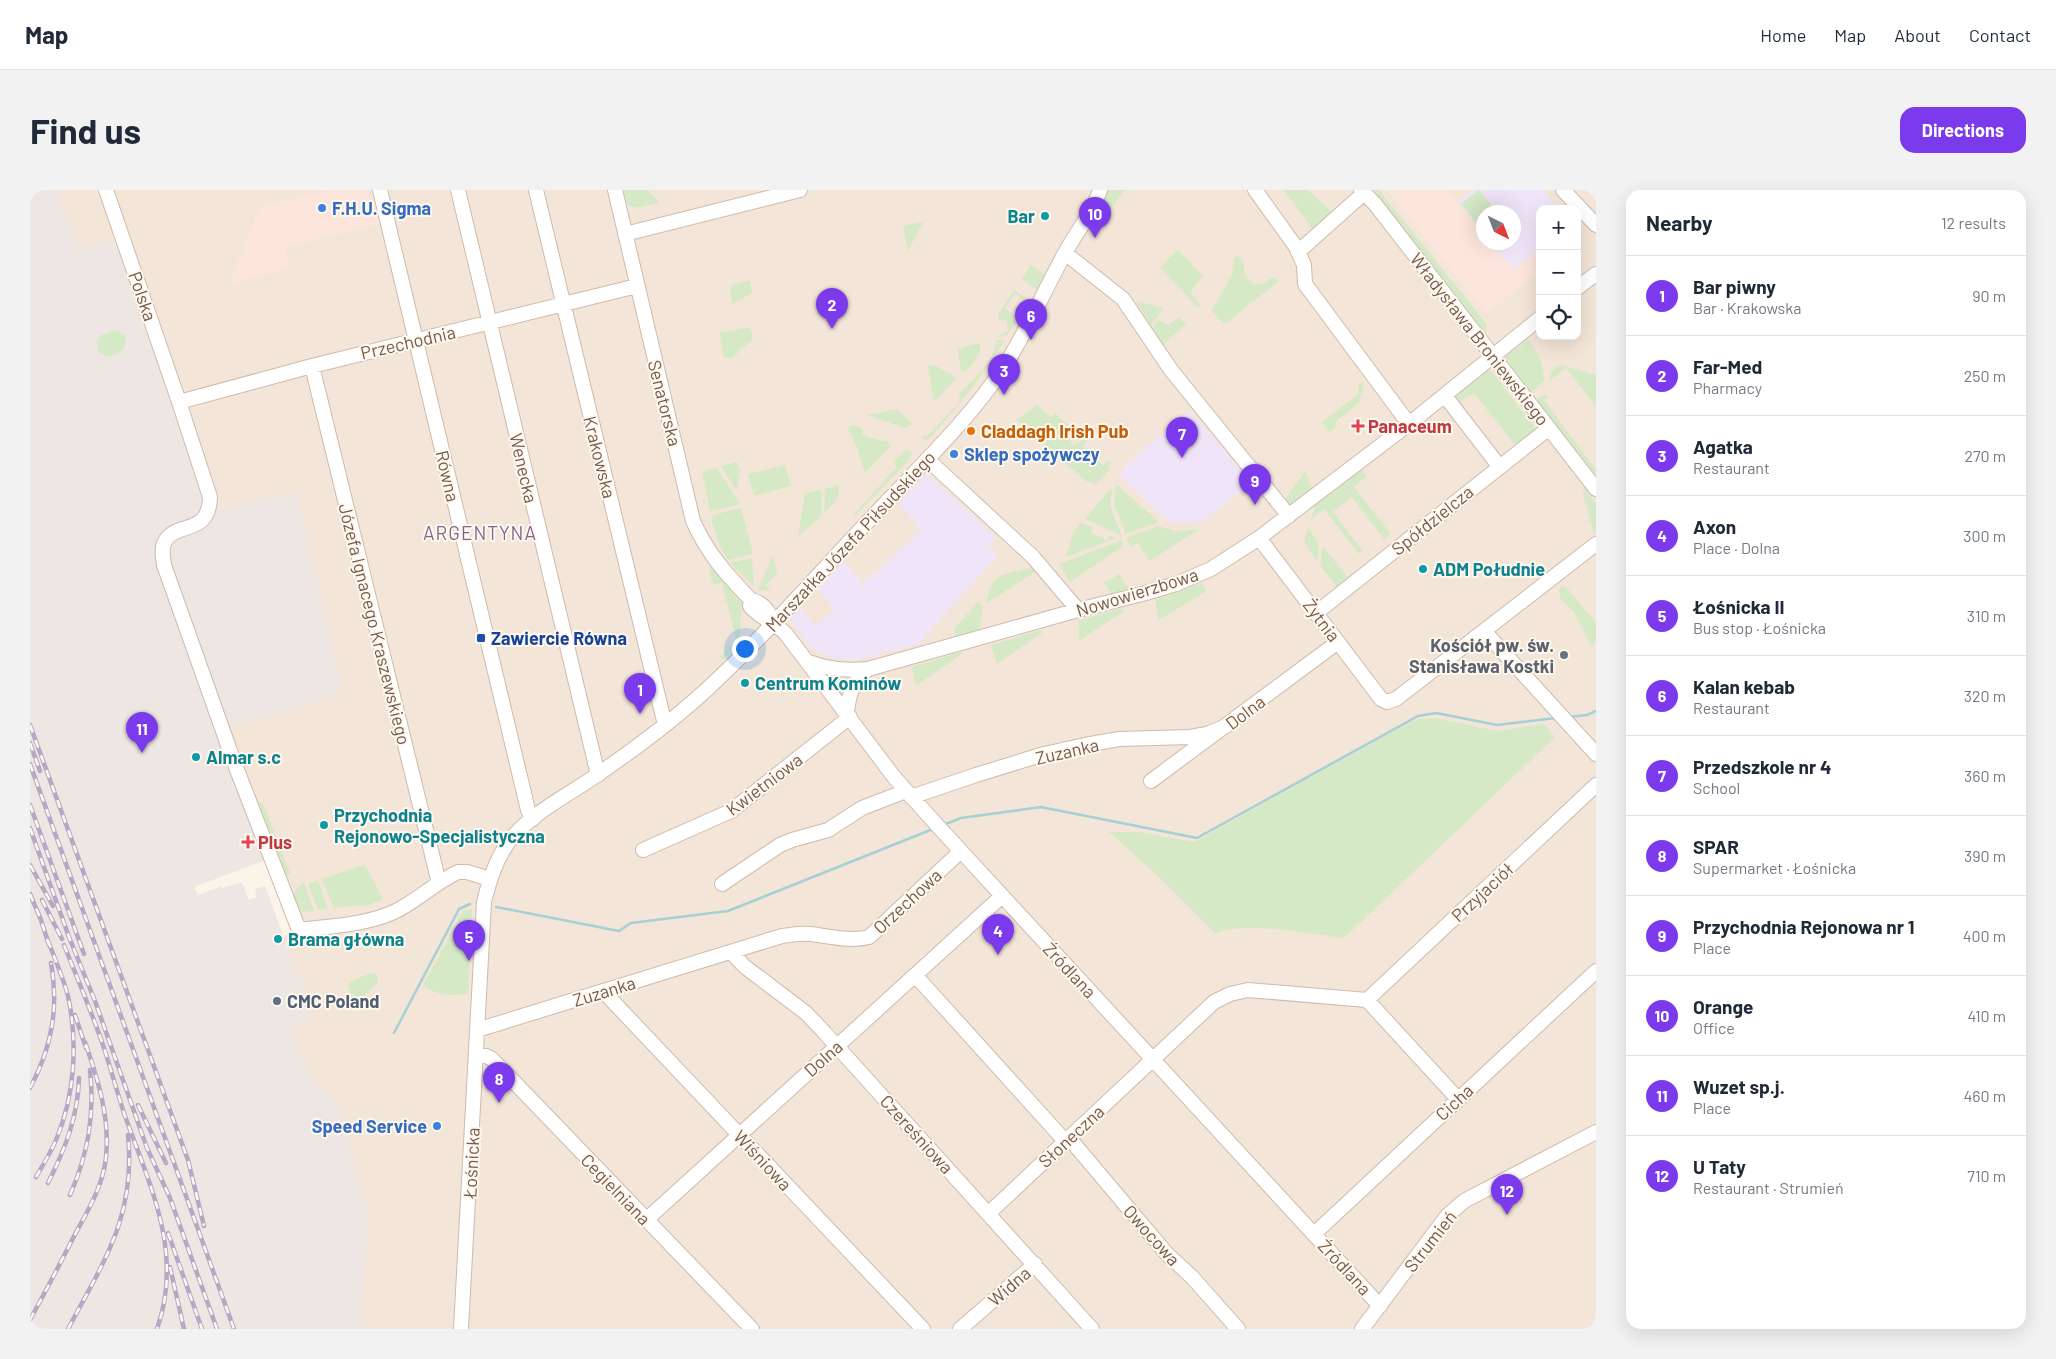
<!DOCTYPE html>
<html lang="en">
<head>
<meta charset="utf-8">
<style>
	body { margin:0; font-family:Barlow,sans-serif; background:#f2f2f3; color:#1f2937 }
	.controls { position:absolute; right:15px; top:15px; display:grid; overflow:hidden; border-radius:10px; box-shadow:0 5px 20px #0002 }
	.controls button { width:45px; height:45px; display:grid; place-items:center; padding:0; border:0; border-bottom:1px solid #e0e1e3; background:#fff; color:#1f2937; font:25px sans-serif }
	.compass { position:absolute; left:1446px; top:15px; width:45px; height:45px; border-radius:50%; background:#fff; box-shadow:0 5px 20px #0002; rotate:138deg }
	.you { position:absolute; left:714px; top:458px; width:18px; height:18px; margin:-12px; border:4px solid #fff; border-radius:50%; background:#1a73e8; box-shadow:0 0 0 8px #1a73e833 }
	.badge { display:grid; place-items:center; width:32px; height:32px; border-radius:50%; background:#7c3aed; color:#fff; font-size:16px; font-weight:700 }
	.pin { position:absolute; translate:-50% -41px; filter:drop-shadow(0 1px 2px #0008) }
	.pin::after { content:''; position:absolute; top:26px; width:18px; height:15px; background:inherit; clip-path:polygon(0 0,100% 0,50% 100%) }
	.list { margin:0; padding:0; list-style:none }
	h2 { display:flex; justify-content:space-between; align-items:center; height:65px; margin:0; padding:0 20px; font-size:21px }
	h2 small { font-size:16px; font-weight:400; color:#747a83 }
	.list li { display:grid; grid-template-columns:32px 1fr auto; gap:15px; align-items:center; box-sizing:border-box; height:80px; padding:0 20px; border-top:1px solid #e0e1e3 }
	.list b { display:block; font-size:19px; white-space:nowrap }
	.list p { margin:0; font-size:16px; white-space:nowrap; color:#747a83 }
	.list em { font-size:16px; font-style:normal; color:#747a83 }
	.icon { flex:none; width:28px; height:28px; fill:none; stroke:currentColor; stroke-width:2; stroke-linecap:round; stroke-linejoin:round }
	.map { position:relative; flex:none; width:1566px; height:1139px; overflow:hidden; border-radius:15px }
	header { display:flex; align-items:center; gap:30px; box-sizing:border-box; height:70px; padding:0 25px; background:#fff; border-bottom:1px solid #e0e1e3 }
	header strong { font-size:24px }
	nav { display:flex; gap:28px; margin-inline-start:auto; font-size:18px }
	.intro { display:flex; align-items:center; justify-content:space-between; box-sizing:border-box; height:120px; padding:0 30px }
	h1 { margin:0; font-size:35px }
	.button { padding:12px 22px; border-radius:15px; background:#7c3aed; color:#fff; font-size:18px; font-weight:700 }
	main { display:flex; gap:30px; padding:0 30px }
	aside { flex:1; background:#fff; border-radius:15px; box-shadow:0 5px 20px #0002 }
	.map>svg:first-child { display:block }
	.residential { fill:#f3e5d7; fill-rule:evenodd }
	.commercial { fill:#fbe5dd }
	.industrial { fill:#ede6e2 }
	.education { fill:#f0e5f8 }
	.green { fill:#d6e9c7 }
	.lines { fill:none; stroke-linecap:round; stroke-linejoin:round }
	.stream { stroke:#a4d0d6; stroke-width:2.5 }
	.minor-casing { stroke:#cdbbaf; stroke-width:16 }
	.minor { stroke:#fff; stroke-width:14 }
	.rail-casing { stroke:#b6a7c5; stroke-width:4.5 }
	.rail { stroke:#fef8ef; stroke-width:2.5; stroke-dasharray:8; stroke-linecap:butt }
	.shop-dot { fill:#3f7fe0; stroke:#fef8ef; stroke-width:2 }
	.culture-dot { fill:#0f9aa8; stroke:#fef8ef; stroke-width:2 }
	.health-dot { fill:#e0444e; stroke:#fef8ef; stroke-width:2 }
	.food-dot { fill:#e8710a; stroke:#fef8ef; stroke-width:2 }
	.transit-dot { fill:#1a4fb4; stroke:#fef8ef; stroke-width:2 }
	.worship-dot { fill:#6b7280; stroke:#fef8ef; stroke-width:2 }
	.service-dot { fill:#5c6f8a; stroke:#fef8ef; stroke-width:2 }
	.labels { text-anchor:middle; dominant-baseline:central; stroke-width:4; stroke-linejoin:round; paint-order:stroke }
	.shop-label { font-size:18px; font-weight:bold; fill:#366cbe; stroke:#fef8ef; text-anchor:start }
	.culture-label { font-size:18px; font-weight:bold; fill:#0d838f; stroke:#fef8ef; text-anchor:start }
	.street-label { font-size:18px; fill:#755a4d; stroke:#fef8ef }
	.health-label { font-size:18px; font-weight:bold; fill:#be3a42; stroke:#fef8ef; text-anchor:start }
	.food-label { font-size:18px; font-weight:bold; fill:#c56008; stroke:#fef8ef; text-anchor:start }
	.transit-label { font-size:18px; font-weight:bold; fill:#164399; stroke:#fef8ef; text-anchor:start }
	.worship-label { font-size:18px; font-weight:bold; fill:#5b616d; stroke:#fef8ef; text-anchor:end }
	.service-label { font-size:18px; font-weight:bold; fill:#4e5e75; stroke:#fef8ef; text-anchor:start }
	.neighbourhood-label { font-size:19px; letter-spacing:1px; fill:#806691; stroke:#fef8ef }
</style>
</head>
<body>
<header>
<strong>Map</strong>
<nav><a>Home</a><a>Map</a><a>About</a><a>Contact</a></nav>
</header>
<div class="intro"><h1>Find us</h1><a class="button">Directions</a></div>
<main>
<div class="map">
<svg width="1566" height="1139" viewBox="0 0 1566 1139">
	<rect width="100%" height="100%" fill="#fbf4e9"/>
	<!-- residential -->
	<path class="residential" d="M27 0H1566V1139H331L339 1021 310 920 279 882 262 835 277 799 272 790 268 786 253 746 268 740 204 572 199 537 271 517 267 302 192 317 172 305 83 51 49 60ZM1510 19H1547V146H1510ZM1454 22H1484V52H1454Z"/>
	<!-- commercial -->
	<path class="commercial" d="M300 0H337L343 21 347 20 350 34 255 58 259 79 218 89 206 95 200 91 229 17Z
		M1356 0H1418L1453 43 1454 52 1461 53 1483 79 1510 58V82L1456 124Z"/>
	<!-- industrial -->
	<path class="industrial" d="M0 0H27L49 60 83 50 172 305 192 317 267 302 313 500 271 517 199 537 204 572 241 668 164 697 168 705 192 696 193 698 212 692 219 710 227 707 225 699 235 696 268 786 276 794V804L274 805 283 828 262 836 279 882 310 920 339 1021 331 1139H0Z"/>
	<!-- education -->
	<path class="education" d="M1443 0H1513L1528 19H1510V58L1483 79 1461 53 1484 52V22H1454L1453 43 1428 12Z
		M1160 221 1221 293 1174 331 1140 333 1090 286 1093 279 1116 257Z
		M897 284 966 347 958 356 968 365 887 455 825 470 808 469 794 465 779 456 762 432 761 425 770 416 785 436 804 420 787 398 814 372 833 394 891 340 869 313Z"/>
	<!-- green -->
	<path class="green" d="M594 0H618L629 13 606 18 597 15Z
		M1076 0H1095L1077 23 1071 25 1069 22Z
		M1254 0H1278L1303 23 1284 41Z
		M1342 0H1349L1456 133V145Z
		M1449 0 1467 22H1454L1453 42 1431 14Z
		M893 32 878 61 873 36Z
		M1148 60 1173 86 1162 100 1161 103 1170 115 1168 118 1130 77Z
		M1206 65 1214 73V84L1224 94H1231L1244 87 1248 92 1195 134 1181 121 1201 87 1204 69Z
		M1001 75 1015 85 1008 101 992 89Z
		M720 90 722 103 702 114 700 98 704 94Z
		M984 100 1002 112 999 116 993 118 992 117 995 111 985 104 975 118 988 128 977 145 966 147 978 141 977 130 969 131 968 125Z
		M1106 111 1133 118 1121 136 1108 114Z
		M1149 127 1156 134 1133 155 1123 138 1128 130 1138 135Z
		M720 137 723 149 702 168H694L689 143Z
		M85 140C111 147 84 178 68 161L67 150 72 145Z
		M1498 149C1507 163 1515 173 1514 191L1502 202 1498 201 1473 168Z
		M967 150H975C952 186 927 219 898 250H894L892 245 897 246 930 212 929 204C945 187 963 174 967 150Z
		M950 153C953 164 942 175 934 182L931 180 927 159Z
		M899 174 906 176 927 188 904 212 898 179Z
		M1527 175H1532L1566 185V217L1536 178 1519 191 1522 181Z
		M1457 180 1462 182 1506 239 1485 255 1444 203 1430 212 1425 207Z
		M1334 192 1329 213 1306 231 1305 238 1300 242 1292 232 1328 204 1329 195Z
		M1515 205 1518 207 1514 210 1566 280V291L1507 213 1509 207Z
		M1007 215 1021 227 1025 223 1042 238 1044 245 1040 253 1043 256 1054 249 1057 251 1053 256 1073 275 1078 270 1080 272 1079 280 1065 295 1060 291 1058 293 986 230Z
		M862 220H868L882 234 876 238 872 237 836 225Z
		M823 235 833 239 832 245 855 252 861 247 857 252 861 256 835 283 827 257 818 239 819 236Z
		M876 260 881 261V265L879 270 826 325 824 324 867 277 864 271Z
		M707 272 710 281 707 301 691 276Z
		M755 275 761 296 724 306 718 284Z
		M686 277 709 312 708 315 680 321 672 283Z
		M1332 279 1337 286 1324 297 1361 344 1354 349 1322 307 1303 322 1333 361 1329 364 1294 319 1281 330 1285 315Z
		M1275 281 1282 298 1262 314 1257 313 1255 309Z
		M1086 294 1129 332 1096 344 1084 315Z
		M808 295C812 308 802 315 794 323L795 304 794 299Z
		M1082 297 1080 316 1092 346 1055 329Z
		M1554 297 1566 314V343L1564 344 1553 303Z
		M791 300 792 304 791 326 768 347 775 303Z
		M711 318 723 364 698 370C689 357 685 343 681 327L683 325Z
		M1051 333 1063 338 1061 343 1077 350 1079 345 1085 348 1036 367 1043 342Z
		M1128 336 1146 341 1169 339 1120 371 1108 353 1101 357 1096 348Z
		M1278 338 1289 353 1287 371 1274 352Z
		M1092 350 1093 356 1040 392 1029 374Z
		M1293 356 1318 388 1307 398 1290 375Z
		M743 365 747 383 736 395 740 401 728 400Z
		M722 368 724 397 700 373Z
		M681 376 713 414 711 417 710 452 693 470 691 466 706 449 692 393 683 395 679 378Z
		M1002 378 1005 382 956 414C962 381 972 385 1002 378Z
		M1089 384 1099 399 1082 404 1074 393Z
		M1172 393 1177 401 1129 430 1125 410Z
		M1532 395 1537 398 1566 433V450L1563 456H1561L1544 422 1530 408 1529 400Z
		M949 411 953 417 949 441 926 446 923 440Z
		M1092 418 1094 421 1049 451V430Z
		M1011 440 1012 443 967 474 961 455Z
		M931 462 932 464 886 496 882 477Z
		M793 483 823 486 813 509Z
		M1405 528 1467 541 1514 534 1525 547 1314 748C1277 744 1219 731 1185 743L1132 690 1079 642H1109L1164 652 1371 537 1389 529Z
		M229 612 233 614 236 621 260 683 255 687 227 614Z
		M335 674C338 682 353 706 352 710L338 715 304 718 292 689Z
		M288 690 298 719 288 720 278 694Z
		M274 693 284 721 272 722C261 713 261 700 274 693Z
		M442 718 438 803C423 808 405 804 393 796L433 721Z
		M341 783 346 784 348 792 332 808 324 810 318 797 319 792Z"/>
	<g class="lines">
		<!-- stream -->
		<path class="stream" d="M1539 527 1557 525 1566 521
			M913 635 931 628 1011 617 1167 648 1388 526 1406 523 1467 535 1526 528
			M466 717 589 741 601 733 698 721 903 639
			M364 843 429 719 440 714"/>
		<!-- minor casing -->
		<g class="minor-casing">
			<path id="minor" d="M76 0 149 212 180 307C179 346 147 331 135 351 131 358 133 367 134 375L204 572 269 740C300 736 337 735 366 721 388 710 406 692 428 682H437L460 689
				M350 0 498 620 503 629
				M428 0 568 585
				M506 0 635 535
				M585 0 663 331C677 363 697 385 721 410 732 412 740 422 743 432
				M1225 0 1266 57 1274 75 1275 94 1379 234
				M1331 0 1345 14 1566 299
				M1533 0 1566 35
				M595 44 770 0
				M1268 62 1334 3
				M1035 63 1093 109 1141 180 1259 326
				M1547 98 1566 84
				M282 176 409 693
				M1415 206 1469 276
				M149 212 282 176 607 96
				M897 269 1003 367 1048 420
				M1229 348 1351 509 1357 512 1366 509 1566 354
				M721 410 720 416C731 429 745 432 756 444L864 587 906 634 1350 1116
				M1286 423 1519 238
				M1454 441 1566 564
				M779 472C799 480 817 481 838 479L1048 420 1116 403 1146 394 1181 379 1229 348 1379 234 1510 128
				M817 522C819 503 823 491 838 479
				M1121 591 1308 452
				M881 607 946 585 1014 564 1055 555 1089 549 1160 547 1177 544 1196 536
				M613 660 701 621 820 527
				M692 694 750 655 762 650 798 640 832 618 876 601
				M701 762 714 776 776 823 795 843 1062 1139
				M885 785 1035 951
				M573 801 893 1139
				M1337 810 1427 908
				M447 840 752 746C761 745 770 743 780 744 799 746 820 752 839 747L931 661
				M447 865 456 866 462 869 722 1139
				M1039 948 1137 1064 1162 1087 1208 1139
				M959 1023 1184 812 1200 804 1218 800 1337 810 1566 595
				M616 1030 972 706
				M1284 1044 1566 781
				M431 1139 454 712C459 691 465 672 477 654 498 625 535 607 564 587 602 561 640 533 674 502 735 446 790 382 847 322 891 275 938 231 974 177 997 141 1014 101 1035 63 1046 42 1063 23 1070 0
				M930 1139 1005 1074
				M1332 1139 1417 1026 1434 1011 1566 942"/>
		</g>
		<!-- minor -->
		<use href="#minor" class="minor"/>
		<!-- rail casing -->
		<g class="rail-casing">
			<path id="rail" d="M0 535 158 970 174 1036
				M0 553 10 581
				M0 574 204 1139
				M0 615 54 764
				M0 638 39 747 65 811 117 958 140 1008 187 1139
				M0 675 23 716
				M0 704 11 730 19 755
				M12 710 32 749
				M34 755C48 790 63 825 75 861 82 883 88 905 95 926 120 996 154 1063 127 1139
				M45 825 56 858
				M0 898C22 857 29 818 21 773
				M108 915 136 973
				M6 987C13 975 21 962 26 950 45 905 48 853 38 806 33 787 24 767 17 748
				M18 993C35 959 48 927 49 888
				M40 1005C58 964 65 925 60 880
				M138 1043 172 1139
				M140 1077 154 1139
				M0 1130C14 1104 28 1078 41 1052 55 1025 73 998 76 967 80 927 68 890 55 852
				M38 1139C74 1071 106 1026 98 945"/>
		</g>
		<!-- rail -->
		<use href="#rail" class="rail"/>
	</g>
	<!-- markers -->
	<g class="shop-dot">
		<circle cx="292" cy="18" r="5"/>
		<circle cx="924" cy="264" r="5"/>
		<circle cx="407" cy="936" r="5"/>
	</g>
	<g class="culture-dot">
		<circle cx="1015" cy="26" r="5"/>
		<circle cx="1393" cy="379" r="5"/>
		<circle cx="715" cy="493" r="5"/>
		<circle cx="166" cy="567" r="5"/>
		<circle cx="294" cy="635" r="5"/>
		<circle cx="248" cy="749" r="5"/>
	</g>
	<g class="health-dot">
		<path d="M1325.5 228.5h5v5h5v5h-5v5h-5v-5h-5v-5h5z"/>
		<path d="M215.5 644.5h5v5h5v5h-5v5h-5v-5h-5v-5h5z"/>
	</g>
	<circle class="food-dot" cx="941" cy="241" r="5"/>
	<rect class="transit-dot" x="446" y="443" width="10" height="10" rx="2.5"/>
	<circle class="worship-dot" cx="1534" cy="465" r="5"/>
	<circle class="service-dot" cx="247" cy="811" r="5"/>
	<g class="labels">
		<!-- shop labels -->
		<g class="shop-label">
			<text x="302" y="18">F.H.U. Sigma</text>
			<text x="934" y="264">Sklep spożywczy</text>
			<text x="397" y="936" text-anchor="end">Speed Service</text>
		</g>
		<!-- culture labels -->
		<g class="culture-label">
			<text x="1005" y="26" text-anchor="end">Bar</text>
			<text x="1403" y="379">ADM Południe</text>
			<text x="725" y="493">Centrum Kominów</text>
			<text x="176" y="567">Almar s.c</text>
			<text x="304" y="625">Przychodnia<tspan x="304" dy="21">Rejonowo-Specjalistyczna</tspan></text>
			<text x="258" y="749">Brama główna</text>
		</g>
		<!-- street labels -->
		<g class="street-label">
			<text transform="translate(113 106) rotate(71)">Polska</text>
			<text transform="translate(1450 149) rotate(52)">Władysława Broniewskiego</text>
			<text transform="translate(378 152) rotate(-13)">Przechodnia</text>
			<text transform="translate(635 213) rotate(76)">Senatorska</text>
			<text transform="translate(570 267) rotate(76)">Krakowska</text>
			<text transform="translate(494 278) rotate(77)">Wenecka</text>
			<text transform="translate(418 286) rotate(77)">Równa</text>
			<text transform="translate(1402 330) rotate(-39)">Spółdzielcza</text>
			<text transform="translate(820 351) rotate(-47)">Marszałka Józefa Piłsudskiego</text>
			<text transform="translate(1107 402) rotate(-17)">Nowowierzbowa</text>
			<text transform="translate(1292 430) rotate(53)">Żytnia</text>
			<text transform="translate(345 434) rotate(76)">Józefa Ignacego Kraszewskiego</text>
			<text transform="translate(1215 522) rotate(-37)">Dolna</text>
			<text transform="translate(1037 561) rotate(-13)">Zuzanka</text>
			<text transform="translate(734 594) rotate(-37)">Kwietniowa</text>
			<text transform="translate(1452 702) rotate(-43)">Przyjaciół</text>
			<text transform="translate(877 711) rotate(-43)">Orzechowa</text>
			<text transform="translate(1040 780) rotate(47)">Źródlana</text>
			<text transform="translate(574 801) rotate(-17)">Zuzanka</text>
			<text transform="translate(793 868) rotate(-42)">Dolna</text>
			<text transform="translate(1424 912) rotate(-43)">Cicha</text>
			<text transform="translate(887 944) rotate(48)">Czereśniowa</text>
			<text transform="translate(1041 946) rotate(-43)">Słoneczna</text>
			<text transform="translate(733 970) rotate(47)">Wiśniowa</text>
			<text transform="translate(441 973) rotate(-87)">Łośnicka</text>
			<text transform="translate(586 999) rotate(46)">Cegielniana</text>
			<text transform="translate(1122 1045) rotate(48)">Owocowa</text>
			<text transform="translate(1400 1051) rotate(-52)">Strumień</text>
			<text transform="translate(1315 1077) rotate(47)">Źródlana</text>
			<text transform="translate(979 1096) rotate(-41)">Widna</text>
		</g>
		<!-- health labels -->
		<g class="health-label">
			<text x="1338" y="236">Panaceum</text>
			<text x="228" y="652">Plus</text>
		</g>
		<!-- food labels -->
		<g class="food-label">
			<text x="951" y="241">Claddagh Irish Pub</text>
		</g>
		<!-- transit labels -->
		<g class="transit-label">
			<text x="461" y="448">Zawiercie Równa</text>
		</g>
		<!-- worship labels -->
		<g class="worship-label">
			<text x="1524" y="455">Kościół pw. św.<tspan x="1524" dy="21">Stanisława Kostki</tspan></text>
		</g>
		<!-- service labels -->
		<g class="service-label">
			<text x="257" y="811">CMC Poland</text>
		</g>
		<!-- neighbourhood labels -->
		<g class="neighbourhood-label">
			<text x="450" y="342">ARGENTYNA</text>
		</g>
	</g>
</svg>
<div class="controls">
<button>+</button>
<button>−</button>
<button><svg class="icon" aria-label="locate" viewBox="0 0 24 24"><circle cx="12" cy="12" r="6"/><path d="M12 2v4M12 18v4M2 12h4M18 12h4"/></svg></button>
</div>
<svg class="compass" viewBox="-18 -18 36 36"><path d="M0-13l5 13h-10z" fill="#e53935"/><path d="M0 13l5-13h-10z" fill="#747a83"/></svg>
<div class="you"></div>
<div class="pin badge" style="left:610px;top:524px">1</div>
<div class="pin badge" style="left:802px;top:139px">2</div>
<div class="pin badge" style="left:974px;top:205px">3</div>
<div class="pin badge" style="left:968px;top:765px">4</div>
<div class="pin badge" style="left:439px;top:771px">5</div>
<div class="pin badge" style="left:1001px;top:150px">6</div>
<div class="pin badge" style="left:1152px;top:268px">7</div>
<div class="pin badge" style="left:469px;top:913px">8</div>
<div class="pin badge" style="left:1225px;top:315px">9</div>
<div class="pin badge" style="left:1065px;top:48px">10</div>
<div class="pin badge" style="left:112px;top:563px">11</div>
<div class="pin badge" style="left:1477px;top:1025px">12</div>
</div>
<aside>
<h2>Nearby<small>12 results</small></h2>
<ul class="list">
<li><span class="badge">1</span><div><b>Bar piwny</b><p>Bar · Krakowska</p></div><em>90 m</em></li>
<li><span class="badge">2</span><div><b>Far-Med</b><p>Pharmacy</p></div><em>250 m</em></li>
<li><span class="badge">3</span><div><b>Agatka</b><p>Restaurant</p></div><em>270 m</em></li>
<li><span class="badge">4</span><div><b>Axon</b><p>Place · Dolna</p></div><em>300 m</em></li>
<li><span class="badge">5</span><div><b>Łośnicka II</b><p>Bus stop · Łośnicka</p></div><em>310 m</em></li>
<li><span class="badge">6</span><div><b>Kalan kebab</b><p>Restaurant</p></div><em>320 m</em></li>
<li><span class="badge">7</span><div><b>Przedszkole nr 4</b><p>School</p></div><em>360 m</em></li>
<li><span class="badge">8</span><div><b>SPAR</b><p>Supermarket · Łośnicka</p></div><em>390 m</em></li>
<li><span class="badge">9</span><div><b>Przychodnia Rejonowa nr 1</b><p>Place</p></div><em>400 m</em></li>
<li><span class="badge">10</span><div><b>Orange</b><p>Office</p></div><em>410 m</em></li>
<li><span class="badge">11</span><div><b>Wuzet sp.j.</b><p>Place</p></div><em>460 m</em></li>
<li><span class="badge">12</span><div><b>U Taty</b><p>Restaurant · Strumień</p></div><em>710 m</em></li>
</ul>
</aside>
</main>
</body>
</html>
